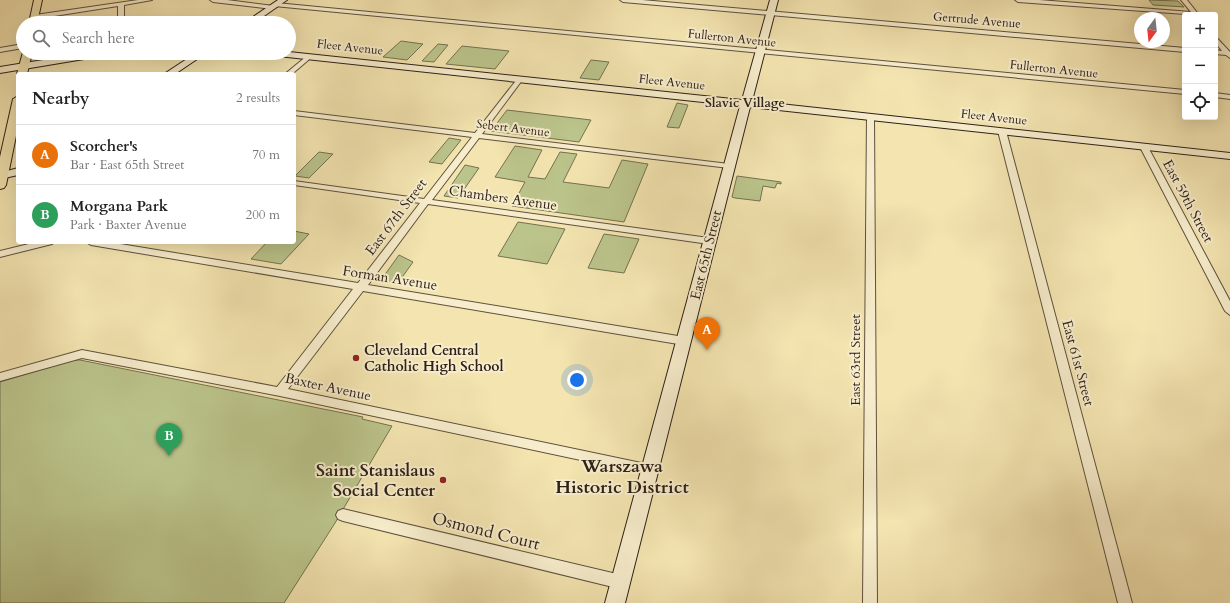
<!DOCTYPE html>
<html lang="en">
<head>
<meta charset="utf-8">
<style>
	body { margin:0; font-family:Cardo,serif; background:#f2f2f2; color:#222 }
	.controls { position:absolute; right:12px; top:12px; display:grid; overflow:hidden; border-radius:4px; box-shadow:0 4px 16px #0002 }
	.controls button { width:36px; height:36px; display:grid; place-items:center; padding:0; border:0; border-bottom:1px solid #e0e0e0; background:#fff; color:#222; font:20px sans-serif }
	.compass { position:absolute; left:1134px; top:12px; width:36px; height:36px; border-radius:50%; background:#fff; box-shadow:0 4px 16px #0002; rotate:195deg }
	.you { position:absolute; left:577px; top:380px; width:14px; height:14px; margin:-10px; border:3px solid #fff; border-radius:50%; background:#1a73e8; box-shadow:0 0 0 6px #1a73e833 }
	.badge { display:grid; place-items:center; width:26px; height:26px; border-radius:50%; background:#8f2418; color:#fff; font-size:13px; font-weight:700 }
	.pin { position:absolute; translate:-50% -33px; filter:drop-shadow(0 1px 2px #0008) }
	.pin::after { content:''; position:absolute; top:21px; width:14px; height:12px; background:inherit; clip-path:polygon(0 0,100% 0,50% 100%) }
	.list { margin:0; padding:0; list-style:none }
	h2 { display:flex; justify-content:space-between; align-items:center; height:52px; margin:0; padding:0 16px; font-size:17px }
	h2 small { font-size:13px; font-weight:400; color:#767676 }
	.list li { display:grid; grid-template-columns:26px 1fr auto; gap:12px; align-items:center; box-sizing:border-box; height:60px; padding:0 16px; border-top:1px solid #e0e0e0 }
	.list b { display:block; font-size:15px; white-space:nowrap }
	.list p { margin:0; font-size:13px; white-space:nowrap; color:#767676 }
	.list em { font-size:13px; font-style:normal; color:#767676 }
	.icon { flex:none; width:22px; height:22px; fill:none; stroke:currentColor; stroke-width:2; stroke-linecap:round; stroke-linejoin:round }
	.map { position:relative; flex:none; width:1230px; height:603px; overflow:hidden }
	.search { position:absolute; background:#fff; box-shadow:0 4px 16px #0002; left:16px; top:16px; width:280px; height:44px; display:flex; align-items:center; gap:10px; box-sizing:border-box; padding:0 14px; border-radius:22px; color:#767676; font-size:15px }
	.panel { position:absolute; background:#fff; box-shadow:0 4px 16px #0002; left:16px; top:72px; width:280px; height:172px; border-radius:4px }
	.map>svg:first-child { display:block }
	.green { fill:#bbc48b; stroke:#747251 }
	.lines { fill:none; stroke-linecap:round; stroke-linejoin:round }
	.street-casing { stroke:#5e513d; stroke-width:2 }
	.secondary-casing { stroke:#2d2017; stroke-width:2 }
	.primary-casing { stroke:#2d2017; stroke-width:2 }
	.street { fill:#f7edcc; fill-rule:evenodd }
	.secondary { fill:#f7edcc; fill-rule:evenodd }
	.primary { fill:#f3e4b0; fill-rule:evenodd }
	.poi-dot { fill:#8f2418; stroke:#f7edcc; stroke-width:1.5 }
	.labels { text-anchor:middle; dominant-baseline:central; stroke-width:4; stroke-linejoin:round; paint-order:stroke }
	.far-street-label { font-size:12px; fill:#2d2017; stroke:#f7edcc }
	.far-quarter-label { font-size:13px; font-weight:bold; fill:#2d2017; stroke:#f7edcc }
	.street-label { font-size:14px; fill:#2d2017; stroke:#f7edcc }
	.poi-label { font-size:14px; font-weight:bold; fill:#2d2017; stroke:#f7edcc; text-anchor:start }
	.near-poi-label { font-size:17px; font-weight:bold; fill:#2d2017; stroke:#f7edcc; text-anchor:end }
	.near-street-label { font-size:17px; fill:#2d2017; stroke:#f7edcc }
	.near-neighbourhood-label { font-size:18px; font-weight:bold; fill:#2d2017; stroke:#f7edcc }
</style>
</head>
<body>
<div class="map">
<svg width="1230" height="603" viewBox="0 0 1230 603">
	<rect width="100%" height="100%" fill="#f3e4b0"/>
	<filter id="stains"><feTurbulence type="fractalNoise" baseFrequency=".005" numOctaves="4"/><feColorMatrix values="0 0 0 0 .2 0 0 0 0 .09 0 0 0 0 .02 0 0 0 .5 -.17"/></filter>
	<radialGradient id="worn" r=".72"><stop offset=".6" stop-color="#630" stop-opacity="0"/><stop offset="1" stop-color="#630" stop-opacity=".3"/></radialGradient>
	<!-- green -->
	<path class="green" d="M1149 0 1178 1 1184 7 1153 5Z
		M401 41 423 44 407 60 383 57Z
		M438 44 448 45 434 62 422 61Z
		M462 46 509 51 495 69 446 64Z
		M591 60 609 62 599 80 580 78Z
		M677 103 688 105 679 128 667 127Z
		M507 110 591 120 579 142 491 131Z
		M449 138 461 140 442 164 429 162Z
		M515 146 542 150 528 177 545 179 560 152 577 154 563 182 609 188 622 160 648 164 624 222 512 206 525 182 495 177Z
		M319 152 333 154 309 178 295 176Z
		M465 165 479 168 458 198 444 196Z
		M737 176 781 182V184L777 183 775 188 763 186 760 201 735 198 732 197Z
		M518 222 565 229 547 264 498 256Z
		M294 231 309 234 281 264 251 259 267 242H294Z
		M604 234 639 239 624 273 588 268Z
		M399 255 413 262 398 283 381 280Z
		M73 360H80L363 417 362 419 392 426 335 523 284 603H0V382Z"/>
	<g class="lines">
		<!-- street casing -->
		<g class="street-casing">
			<path id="street" d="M138 0H152L124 5V23H118V6L35 19 32 17 35 15Z
				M210 0H227L274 6 276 3 1185 90V94L274 6 272 9 213 2Z
				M620 0H642L1185 48V52L623 2Z
				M1015 0H1039L1191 12 1181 0H1187L1199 15 1018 2Z
				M1215 36 1230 52V58L1226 55 1215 54V50L1222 51 1215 42Z
				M23 44V48L0 52V48Z
				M308 55 313 56 292 74H285Z
				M520 77 523 79 482 134 729 164 733 166 729 168 479 138 432 200 709 238 714 241 712 243 709 244 428 204 368 285 684 337 688 338 689 341 688 344 684 345 363 291 288 389 651 465 655 466 657 470 655 474 651 475 280 396 82 358 0 381V373L82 350 277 387 353 289 91 245 86 242H108L358 283 420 203 294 185V181L424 199 472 137 294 115V111L475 133 518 78Z
				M1215 93 1230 95V99L1215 97Z
				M867 115H873L874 117 877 603H863Z
				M999 129H1002L1006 131 1132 603H1118L998 131Z
				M1141 145H1144L1148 147 1230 301V315L1225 311 1140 147Z
				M37 242H54L52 244 0 257V251Z
				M343 509 621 575 626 577 628 582 626 587 621 589 343 521 338 519 336 515 338 511Z"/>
		</g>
		<!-- secondary casing -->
		<g class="secondary-casing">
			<path id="secondary" d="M278 0H287L254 23H244Z
				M770 0H778L752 101 1230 153V159L750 107 625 603H605L740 106 278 56 274 53H289V52L742 100Z
				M86 53H106L102 56 0 73V67Z
				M196 53H206L175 74H164Z
				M18 168V175L0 179V173Z"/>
		</g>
		<!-- primary casing -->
		<g class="primary-casing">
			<path id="primary" d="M34 0H42L37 23H29Z
				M23 52 32 53 27 74H18V75L17 74Z
				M18 96V126L6 185 4 188 0 189V157L13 99Z"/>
		</g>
		<!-- street -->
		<use href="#street" class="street"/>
		<!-- secondary -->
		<use href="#secondary" class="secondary"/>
		<!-- primary -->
		<use href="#primary" class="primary"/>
	</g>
	<!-- markers -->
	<g class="poi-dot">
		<circle cx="356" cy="358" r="4"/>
		<circle cx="443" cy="480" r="4"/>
	</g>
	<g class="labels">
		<!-- far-street labels -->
		<g class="far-street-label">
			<text transform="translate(977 20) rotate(5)">Gertrude Avenue</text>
			<text transform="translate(732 38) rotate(6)">Fullerton Avenue</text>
			<text transform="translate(350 47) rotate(6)">Fleet Avenue</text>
			<text transform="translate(1054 69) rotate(6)">Fullerton Avenue</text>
			<text transform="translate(672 82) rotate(6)">Fleet Avenue</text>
			<text transform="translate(994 117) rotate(6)">Fleet Avenue</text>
			<text transform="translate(513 128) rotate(7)">Sebert Avenue</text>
		</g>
		<!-- far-quarter labels -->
		<g class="far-quarter-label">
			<text x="745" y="103">Slavic Village</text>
		</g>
		<!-- street labels -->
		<g class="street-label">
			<text transform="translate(503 198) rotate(8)">Chambers Avenue</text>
			<text transform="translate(1188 201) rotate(62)">East 59th Street</text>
			<text transform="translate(396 217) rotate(-53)">East 67th Street</text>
			<text transform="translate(706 255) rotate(-76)">East 65th Street</text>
			<text transform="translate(390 278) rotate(9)">Forman Avenue</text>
			<text transform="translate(855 360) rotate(-90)">East 63rd Street</text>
			<text transform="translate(1078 363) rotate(75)">East 61st Street</text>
			<text transform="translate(328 387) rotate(12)">Baxter Avenue</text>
		</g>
		<!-- poi labels -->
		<g class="poi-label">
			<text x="364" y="350">Cleveland Central<tspan x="364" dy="16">Catholic High School</tspan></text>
		</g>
		<!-- near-poi labels -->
		<g class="near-poi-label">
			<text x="435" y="470">Saint Stanislaus<tspan x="435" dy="20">Social Center</tspan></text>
		</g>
		<!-- near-street labels -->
		<g class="near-street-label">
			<text transform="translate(486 531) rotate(14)">Osmond Court</text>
		</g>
		<!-- near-neighbourhood labels -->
		<g class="near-neighbourhood-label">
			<text x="622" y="466">Warszawa<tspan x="622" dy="21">Historic District</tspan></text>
		</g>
	</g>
	<rect width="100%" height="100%" filter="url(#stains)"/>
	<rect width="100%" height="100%" fill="url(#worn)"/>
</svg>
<div class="controls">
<button>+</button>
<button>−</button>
<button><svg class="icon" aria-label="locate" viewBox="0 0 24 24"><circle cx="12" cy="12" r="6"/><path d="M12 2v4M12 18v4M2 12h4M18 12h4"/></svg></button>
</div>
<svg class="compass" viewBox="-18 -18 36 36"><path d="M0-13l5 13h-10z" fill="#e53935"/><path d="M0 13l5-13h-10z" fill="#767676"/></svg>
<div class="you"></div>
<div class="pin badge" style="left:707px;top:350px;background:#e8710a">A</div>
<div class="pin badge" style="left:169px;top:456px;background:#2e9e5b">B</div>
<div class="search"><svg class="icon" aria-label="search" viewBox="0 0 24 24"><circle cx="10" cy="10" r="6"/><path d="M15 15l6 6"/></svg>Search here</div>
<section class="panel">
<h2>Nearby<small>2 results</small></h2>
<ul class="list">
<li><span class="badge" style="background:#e8710a">A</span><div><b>Scorcher's</b><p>Bar · East 65th Street</p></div><em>70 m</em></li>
<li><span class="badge" style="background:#2e9e5b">B</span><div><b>Morgana Park</b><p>Park · Baxter Avenue</p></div><em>200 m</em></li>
</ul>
</section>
</div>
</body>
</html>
